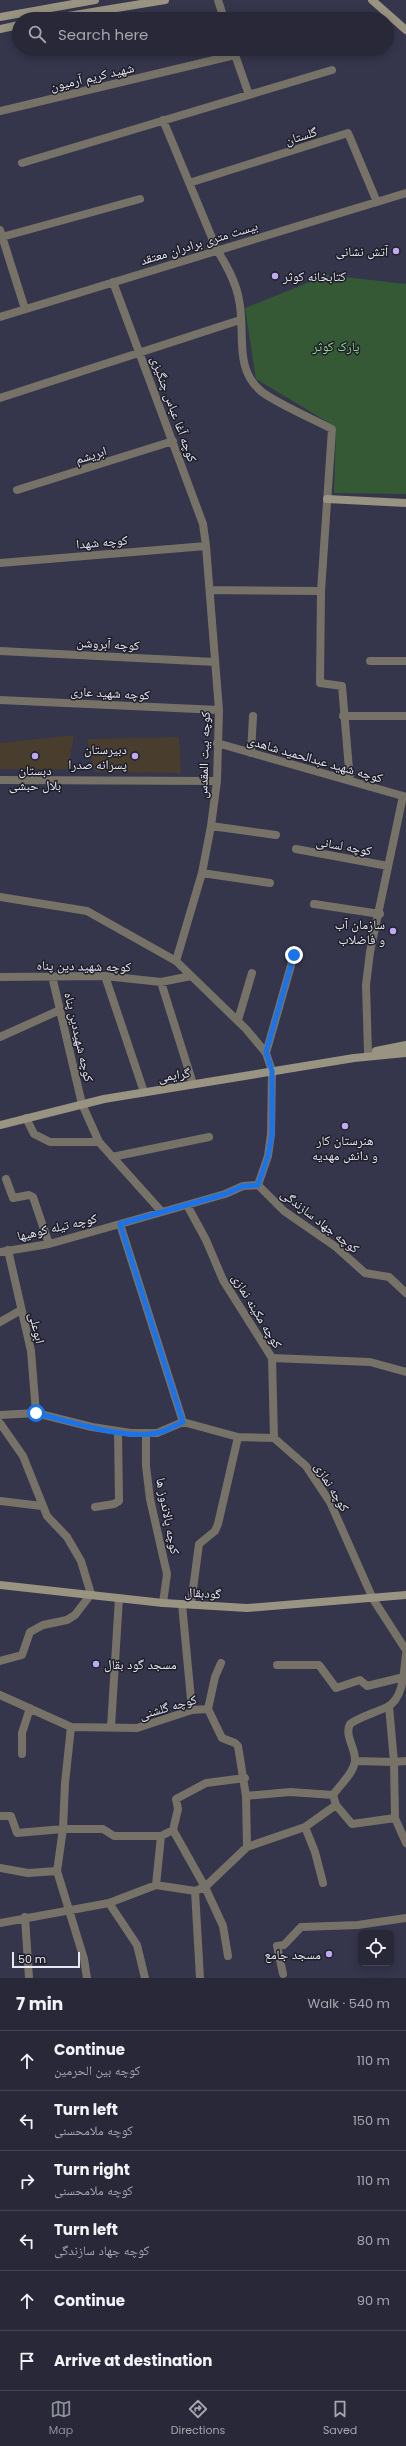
<!DOCTYPE html>
<html lang="en">
<head>
<meta charset="utf-8">
<style>
	body { margin:0; font-family:Poppins,"Noto Naskh Arabic",sans-serif; background:#343444; color:#f1f3f6 }
	.controls { position:absolute; right:12px; bottom:12px; display:grid; overflow:hidden; border-radius:6px; box-shadow:0 2px 10px #0003 }
	.controls button { width:36px; height:36px; display:grid; place-items:center; padding:0; border:0; border-bottom:1px solid #444453; background:#282839; color:#f1f3f6; font:20px sans-serif }
	.scale { position:absolute; left:12px; bottom:10px; width:68px; box-sizing:border-box; padding-left:4px; border:2px solid #e6e6f5; border-top:0; font-size:11px; line-height:14px; white-space:nowrap; color:#e6e6f5; -webkit-text-stroke:3px #1e1e28; paint-order:stroke }
	.stop { position:absolute; width:12px; height:12px; margin:-9px; border:3px solid #1a73e8; border-radius:50%; background:#fff }
	.stop.end { background:#1a73e8; border-color:#fff; box-shadow:0 1px 4px #0008 }
	.list { margin:0; padding:0; list-style:none }
	h2 { display:flex; justify-content:space-between; align-items:center; height:52px; margin:0; padding:0 16px; font-size:17px }
	h2 small { font-size:13px; font-weight:400; color:#a5a6ae }
	.list li { display:grid; grid-template-columns:26px 1fr auto; gap:12px; align-items:center; box-sizing:border-box; height:60px; padding:0 16px; border-top:1px solid #444453 }
	.list b { display:block; font-size:15px; white-space:nowrap }
	.list p { margin:0; font-size:13px; white-space:nowrap; color:#a5a6ae }
	.list em { font-size:13px; font-style:normal; color:#a5a6ae }
	.icon { flex:none; width:22px; height:22px; fill:none; stroke:currentColor; stroke-width:2; stroke-linecap:round; stroke-linejoin:round }
	.map { position:relative; flex:none; width:406px; height:1978px; overflow:hidden }
	.search { position:absolute; background:#282839; box-shadow:0 2px 10px #0003; left:12px; right:12px; top:12px; height:44px; display:flex; align-items:center; gap:10px; box-sizing:border-box; padding:0 14px; border-radius:22px; color:#a5a6ae; font-size:15px }
	.sheet { height:412px; background:#282839 }
	nav { display:flex; justify-content:space-around; align-items:center; box-sizing:border-box; height:56px; border-top:1px solid #444453; background:#282839; font-size:11px; color:#a5a6ae }
	nav a { display:grid; justify-items:center; gap:2px }
	nav .on { color:#8c9099 }
	.map>svg:first-child { display:block }
	.education { fill:#493d2e }
	.green { fill:#355935 }
	.lines { fill:none; stroke-linecap:round; stroke-linejoin:round }
	.street { stroke:#767267; stroke-width:8 }
	.secondary { stroke:#999381; stroke-width:8 }
	.route { stroke:#1a73e8; stroke-width:5 }
	.poi-dot { fill:#c1a8f3; stroke:#1e1e28; stroke-width:1.5 }
	.labels { text-anchor:middle; dominant-baseline:central; stroke-width:3; stroke-linejoin:round; paint-order:stroke }
	.street-label { font-size:13px; fill:#e6e6f5; stroke:#1e1e28 }
	.poi-label { font-size:13px; fill:#e6e6f5; stroke:#1e1e28; text-anchor:end }
	.park-label { font-size:13px; fill:#99dc98; stroke:#1e1e28 }
</style>
</head>
<body>
<div class="map">
<svg width="406" height="1978" viewBox="0 0 406 1978">
	<rect width="100%" height="100%" fill="#35354c"/>
	<!-- education -->
	<path class="education" d="M74 735 68 769H0V743Z
		M179 737 181 773 95 772 87 739Z"/>
	<!-- green -->
	<path class="green" d="M327 275 406 284V494L334 493 336 427 256 379 245 308Z"/>
	<g class="lines">
		<!-- street -->
		<path class="street" d="M218 0 224 19
			M233 49 249 95
			M0 111 235 55
			M163 120 217 250C227 266 236 282 239 300 246 332 233 369 262 392 280 405 311 418 332 429L321 591 320 683 342 686 350 781
			M22 163 332 70
			M189 183 348 133 377 202
			M0 230 25 309
			M2 237 140 199
			M113 282 203 524 206 546 219 710 217 781 211 826 202 873 176 961
			M0 317 406 193
			M0 398 240 320
			M17 490 173 441
			M0 563 206 546
			M210 590 321 591
			M0 651 215 662
			M370 661H406
			M0 700 219 710
			M343 716H406
			M217 743 406 797
			M251 753 253 716
			M0 780 217 781
			M211 826 276 835
			M296 849 388 866
			M202 873 270 883
			M0 897 87 911 176 961 246 1029 266 1053 272 1071 271 1134 268 1156 258 1185
			M314 904 380 914
			M52 976 82 1104 99 1142 161 1211
			M105 976 144 1092
			M0 977 105 976 161 982 191 976
			M161 982 193 1084
			M238 1020 252 973
			M0 1037 60 1010
			M266 1053 294 955
			M368 1053 366 985 370 952 403 796
			M26 1118 34 1134 50 1142H99
			M112 1157 209 1137
			M6 1179 13 1198 29 1195 33 1197 49 1244
			M258 1185 284 1211 336 1247 365 1273 389 1277 406 1293
			M187 1205 206 1240 223 1280 272 1358 274 1438
			M8 1250 31 1351 36 1413
			M0 1252 49 1244 120 1224
			M0 1322 21 1310
			M272 1358 370 1362 406 1372
			M0 1415 36 1413 92 1427 131 1433H157L183 1422
			M183 1422 120 1224 225 1194 243 1186 258 1185
			M183 1422 238 1437 274 1438 306 1466 330 1502 373 1599 406 1650
			M0 1423 23 1456 47 1516 67 1537 81 1561 91 1594 75 1615 67 1620 43 1625 30 1632 22 1655 0 1661
			M146 1433V1466L150 1499 167 1574 163 1603
			M0 1501 42 1506
			M95 1507 114 1504 119 1501 118 1431
			M182 1604 192 1710
			M191 1604 199 1544 215 1531 218 1524 238 1437
			M406 1654C404 1670 404 1699 387 1707 375 1713 361 1716 350 1724 344 1736 356 1748 355 1761 354 1773 339 1786 333 1795L336 1805 352 1824 395 1818 406 1843
			M277 1665H319L336 1688 360 1680 367 1686 404 1677
			M0 1695 71 1727 137 1728 192 1710 208 1709 222 1738 235 1743 238 1746 246 1796 290 1792 333 1795
			M389 1706 394 1762 406 1761
			M208 1709 215 1677 221 1663
			M71 1727 65 1783 63 1829 57 1871 84 1959 87 1978
			M111 1727 119 1598
			M22 1754V1733L30 1708
			M355 1761 394 1762 395 1818
			M0 1816H11L17 1833 63 1829H103L114 1836H161L156 1885
			M305 1827 315 1852 323 1883
			M173 1830 205 1887 223 1926 228 1956
			M161 1836 173 1830 178 1809 176 1799 206 1783 245 1778
			M247 1847 305 1827 336 1805
			M0 1868 28 1873 57 1871
			M109 1903 137 1945 145 1978
			M25 1917 29 1978
			M0 1923 109 1903 156 1885 195 1891
			M283 1974 277 1946 284 1945 301 1927 358 1925 406 1918
			M200 1978 195 1891 205 1887 247 1847 246 1796"/>
		<!-- secondary -->
		<path class="secondary" d="M372 0 406 30
			M0 17 95 0
			M50 19 165 0
			M0 29 19 25
			M327 499 406 503
			M376 1051 406 1045
			M0 1125 104 1099 354 1058 406 1053
			M0 1585 163 1603 247 1608 406 1595"/>
	</g>
	<g class="lines">
		<!-- route -->
		<path class="route" d="M36 1413C68 1421 125 1440 157 1433 166 1431 175 1425 183 1422L120 1224 225 1194 243 1186 258 1185 268 1156 272 1134V1071L266 1052 294 955"/>
	</g>
	<!-- markers -->
	<g class="poi-dot">
		<circle cx="396" cy="251" r="4"/>
		<circle cx="275" cy="276" r="4"/>
		<circle cx="35" cy="756" r="4"/>
		<circle cx="135" cy="756" r="4"/>
		<circle cx="393" cy="931" r="4"/>
		<circle cx="345" cy="1126" r="4"/>
		<circle cx="96" cy="1664" r="4"/>
		<circle cx="329" cy="1954" r="4"/>
	</g>
	<g class="labels">
		<!-- street labels -->
		<g class="street-label">
			<text transform="translate(92 77) rotate(-13)">شهید کریم آرمیون</text>
			<text transform="translate(301 136) rotate(-17)">گلستان</text>
			<text transform="translate(199 243) rotate(-17)">بیست متری برادران معتقد</text>
			<text transform="translate(174 409) rotate(70)">کوچه آغا عباس چنگیزی</text>
			<text transform="translate(91 455) rotate(-17)">ابریشم</text>
			<text transform="translate(102 542) rotate(-5)">کوچه شهدا</text>
			<text transform="translate(108 644) rotate(3)">کوچه آبروشن</text>
			<text transform="translate(110 693) rotate(3)">کوچه شهید عاری</text>
			<text transform="translate(204 755) rotate(-88)">کوچه بیت المقدس</text>
			<text transform="translate(315 759) rotate(16)">کوچه شهید عبدالحمید شاهدی</text>
			<text transform="translate(344 846) rotate(10)">کوچه لسانی</text>
			<text transform="translate(84 966) rotate(1)">کوچه شهید دین پناه</text>
			<text transform="translate(79 1037) rotate(77)">کوچه شهیددین پناه</text>
			<text transform="translate(174 1075) rotate(-9)">گرایمی</text>
			<text transform="translate(320 1221) rotate(38)">کوچه جهاد سازندگی</text>
			<text transform="translate(57 1227) rotate(-13)">کوچه تیله کوهیها</text>
			<text transform="translate(257 1311) rotate(59)">کوچه مکینه نمازی</text>
			<text transform="translate(37 1328) rotate(77)">ابوعلی</text>
			<text transform="translate(332 1487) rotate(59)">کوچه نمازی</text>
			<text transform="translate(168 1516) rotate(79)">کوچه پالاندوز ها</text>
			<text transform="translate(203 1593) rotate(3)">گودبقال</text>
			<text transform="translate(168 1707) rotate(-16)">کوچه گلشنی</text>
		</g>
		<!-- poi labels -->
		<g class="poi-label">
			<text x="388" y="251">آتش نشانی</text>
			<text x="283" y="276" text-anchor="start">کتابخانه کوثر</text>
			<text x="127" y="749">دبیرستان<tspan x="127" dy="15">پسرانه صدرا</tspan></text>
			<text x="35" y="770" text-anchor="middle">دبستان<tspan x="35" dy="15">بلال حبشی</tspan></text>
			<text x="385" y="924">سازمان آب<tspan x="385" dy="15">و فاضلاب</tspan></text>
			<text x="345" y="1140" text-anchor="middle">هنرستان کار<tspan x="345" dy="15">و دانش مهدیه</tspan></text>
			<text x="104" y="1664" text-anchor="start">مسجد گود بقال</text>
			<text x="321" y="1954">مسجد جامع</text>
		</g>
		<!-- park labels -->
		<g class="park-label">
			<text x="336" y="346">پارک کوثر</text>
		</g>
	</g>
</svg>
<div class="controls">
<button><svg class="icon" aria-label="locate" viewBox="0 0 24 24"><circle cx="12" cy="12" r="6"/><path d="M12 2v4M12 18v4M2 12h4M18 12h4"/></svg></button>
</div>
<div class="scale">50 m</div>
<div class="stop" style="left:36px;top:1413px"></div>
<div class="stop end" style="left:294px;top:955px"></div>
<div class="search"><svg class="icon" aria-label="search" viewBox="0 0 24 24"><circle cx="10" cy="10" r="6"/><path d="M15 15l6 6"/></svg>Search here</div>
</div>
<section class="sheet">
<h2>7 min<small>Walk · 540 m</small></h2>
<ul class="list">
<li><svg class="icon" aria-label="ahead" viewBox="0 0 24 24"><path d="M12 20V5M6 11l6-6 6 6"/></svg><div><b>Continue</b><p>کوچه بین الحرمین</p></div><em>110 m</em></li>
<li><svg class="icon" aria-label="left" viewBox="0 0 24 24"><path d="M17 20v-9H6M10 6l-5 5 5 5"/></svg><div><b>Turn left</b><p>کوچه ملامحسنی</p></div><em>150 m</em></li>
<li><svg class="icon" aria-label="right" viewBox="0 0 24 24"><path d="M7 20v-9h11M14 6l5 5-5 5"/></svg><div><b>Turn right</b><p>کوچه ملامحسنی</p></div><em>110 m</em></li>
<li><svg class="icon" aria-label="left" viewBox="0 0 24 24"><path d="M17 20v-9H6M10 6l-5 5 5 5"/></svg><div><b>Turn left</b><p>کوچه جهاد سازندگی</p></div><em>80 m</em></li>
<li><svg class="icon" aria-label="ahead" viewBox="0 0 24 24"><path d="M12 20V5M6 11l6-6 6 6"/></svg><div><b>Continue</b></div><em>90 m</em></li>
<li><svg class="icon" aria-label="arrive" viewBox="0 0 24 24"><path d="M6 21V4h12l-3 4 3 4H6"/></svg><div><b>Arrive at destination</b></div></li>
</ul>
</section>
<nav>
<a class="on"><svg class="icon" aria-label="map" viewBox="0 0 24 24"><path d="M3 6l6-2 6 2 6-2v14l-6 2-6-2-6 2zM9 4v14M15 6v14"/></svg>Map</a>
<a><svg class="icon" aria-label="directions" viewBox="0 0 24 24"><path d="M12 3l9 9-9 9-9-9zM9 14v-3h6M13 9l2 2-2 2"/></svg>Directions</a>
<a><svg class="icon" aria-label="saved" viewBox="0 0 24 24"><path d="M7 4h10v16l-5-4-5 4z"/></svg>Saved</a>
</nav>
</body>
</html>
